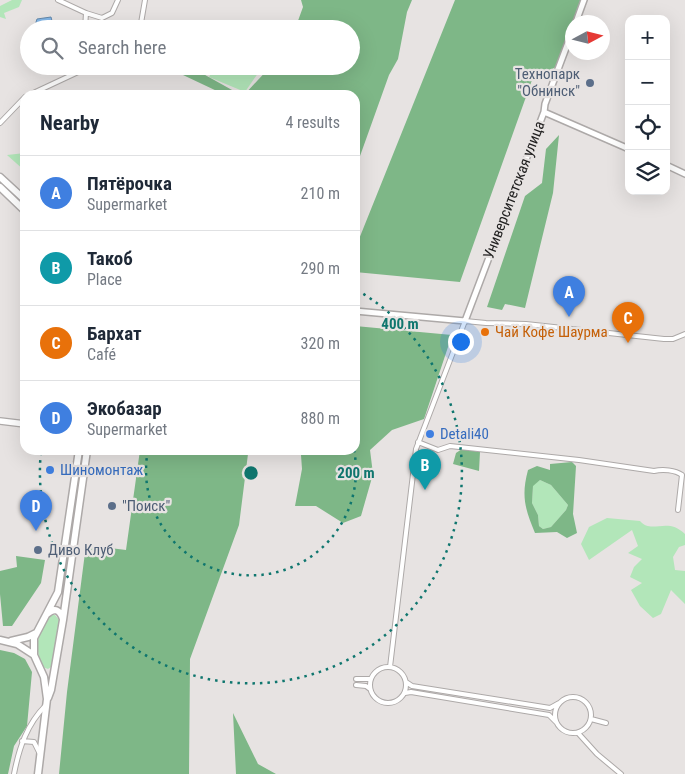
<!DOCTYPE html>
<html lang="en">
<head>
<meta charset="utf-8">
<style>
	body { margin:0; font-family:"Roboto Condensed",sans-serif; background:#f2f2f3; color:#1f2937 }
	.controls { position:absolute; right:15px; top:15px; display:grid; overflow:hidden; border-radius:10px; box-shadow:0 5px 20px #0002 }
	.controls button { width:45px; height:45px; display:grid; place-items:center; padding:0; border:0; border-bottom:1px solid #e0e1e3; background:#fff; color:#1f2937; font:25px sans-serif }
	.compass { position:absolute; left:565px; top:15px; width:45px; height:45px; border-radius:50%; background:#fff; box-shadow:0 5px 20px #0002; rotate:83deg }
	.you { position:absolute; left:460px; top:341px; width:18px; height:18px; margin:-12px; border:4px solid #fff; border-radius:50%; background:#1a73e8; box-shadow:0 0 0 8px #1a73e833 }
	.badge { display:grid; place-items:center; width:32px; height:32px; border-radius:50%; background:#7c3aed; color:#fff; font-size:16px; font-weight:700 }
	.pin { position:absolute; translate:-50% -41px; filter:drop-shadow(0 1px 2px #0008) }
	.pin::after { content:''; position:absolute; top:26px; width:18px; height:15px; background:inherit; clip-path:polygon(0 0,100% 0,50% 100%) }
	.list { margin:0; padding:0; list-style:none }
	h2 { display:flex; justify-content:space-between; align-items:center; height:65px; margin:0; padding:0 20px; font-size:21px }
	h2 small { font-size:16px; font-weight:400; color:#747a83 }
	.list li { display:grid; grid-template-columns:32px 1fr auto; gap:15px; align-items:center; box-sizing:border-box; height:75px; padding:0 20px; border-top:1px solid #e0e1e3 }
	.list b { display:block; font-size:19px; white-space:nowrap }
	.list p { margin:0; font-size:16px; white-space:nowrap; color:#747a83 }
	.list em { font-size:16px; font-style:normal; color:#747a83 }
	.icon { flex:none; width:28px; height:28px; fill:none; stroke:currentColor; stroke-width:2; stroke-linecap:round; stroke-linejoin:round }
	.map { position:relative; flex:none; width:685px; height:774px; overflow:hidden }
	.search { position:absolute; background:#fff; box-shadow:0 5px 20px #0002; left:20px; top:20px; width:340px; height:55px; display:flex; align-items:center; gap:12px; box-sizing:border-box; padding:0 18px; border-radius:28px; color:#747a83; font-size:19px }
	.panel { position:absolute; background:#fff; box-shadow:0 5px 20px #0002; left:20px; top:90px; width:340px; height:365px; border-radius:15px }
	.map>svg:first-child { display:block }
	.green { fill:#b2e6b9 }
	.forest { fill:#7eb787; fill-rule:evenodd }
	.water { fill:#82b6e8; stroke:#6589ac }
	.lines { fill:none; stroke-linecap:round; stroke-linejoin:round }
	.minor-casing { stroke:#ada9a8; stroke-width:6 }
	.tertiary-casing { stroke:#ada9a8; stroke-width:8 }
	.secondary-casing { stroke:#ada9a8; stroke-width:8 }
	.primary-casing { stroke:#ada9a8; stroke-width:9 }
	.minor { stroke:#fff; stroke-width:4 }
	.tertiary { stroke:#fff; stroke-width:5 }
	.secondary { stroke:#fff; stroke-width:5.5 }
	.primary { stroke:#fff; stroke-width:6 }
	.ring { fill:none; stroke:#0f766e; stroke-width:2.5; stroke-dasharray:2.5 5 }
	.service-dot { fill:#5c6f8a; stroke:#e7e3e2; stroke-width:2 }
	.food-dot { fill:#e8710a; stroke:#e7e3e2; stroke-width:2 }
	.shop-dot { fill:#3f7fe0; stroke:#e7e3e2; stroke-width:2 }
	.labels { text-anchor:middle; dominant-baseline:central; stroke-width:4.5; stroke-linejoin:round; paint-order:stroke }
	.service-label { font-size:15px; fill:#4e5e75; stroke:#e7e3e2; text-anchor:start }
	.street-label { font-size:15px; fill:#212020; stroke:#e7e3e2 }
	.food-label { font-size:15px; fill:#c56008; stroke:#e7e3e2; text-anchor:start }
	.shop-label { font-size:15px; fill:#366cbe; stroke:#e7e3e2; text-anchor:start }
	.centre { fill:#0f766e; stroke:#e7e3e2; stroke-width:2.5 }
	.ring-label { font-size:15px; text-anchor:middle; font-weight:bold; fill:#0f766e; stroke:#e7e3e2; stroke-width:4.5; stroke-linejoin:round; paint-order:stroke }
</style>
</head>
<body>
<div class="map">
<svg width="685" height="774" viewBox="0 0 685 774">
	<rect width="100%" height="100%" fill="#e7e3e2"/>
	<!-- green -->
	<path class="green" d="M12 0H22L19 7 4 13 6 19 0 17V6Z
		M215 66H263L245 92 209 77Z
		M25 153V171L7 155Z
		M540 480 551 485 568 505 566 510 551 527 543 529 539 526 538 515 532 503 533 485Z
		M607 518 640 521C652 535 667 516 685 534V545L679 547 673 557 675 570 685 571V604L671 590 661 614 653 618 640 606 631 590 642 583 630 577 634 567 642 559 628 553 638 546 632 530 589 560 581 544 589 527Z
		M52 615H55L60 621 54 665 48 669 43 667C33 644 38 637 49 616Z"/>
	<!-- forest -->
	<path class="forest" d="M301 0H412L407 12 398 59 389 75 355 170V95H244L271 66H351V29H295L303 7Z
		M455 0H582L556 67 532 80 460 282 355 272V249Z
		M136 66H189L241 95H218L219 92 183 75Z
		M559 135 553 193 525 308 505 304 502 310 487 307 525 196 542 183 546 149Z
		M355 326 452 335 424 419 392 430 370 450 373 474 361 516 343 523 316 506H295L302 469 301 455 304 450H355Z
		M462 449 480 452 479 471 453 464 456 453Z
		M140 450H250L248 454 239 525 190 659 189 774H59L67 692 86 545 126 550Z
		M572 462 576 466 573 514 577 533 567 538 557 532 535 533C525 509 521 496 528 470L537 466 550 470V464ZM540 480 551 485 568 505 566 510 551 527 543 529 539 526 538 515 532 503 533 486Z
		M16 556 45 560 41 583 12 626H3L0 594V571L17 567Z
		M0 650 14 653 25 659 32 672 27 726 14 746 8 774H0Z
		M233 713 258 764 276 774H236Z"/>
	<!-- water -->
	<path class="water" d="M51 17 54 29H38L36 22 37 19Z"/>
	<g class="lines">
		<!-- minor casing -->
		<g class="minor-casing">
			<path id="minor" d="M58 0 86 13 102 18 112 13 118 0
				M85 29 86 13
				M140 29 145 0
				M29 95 91 66
				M0 123 25 97
				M418 442 438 450 450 446 579 460 654 471C663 469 675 470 682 475L678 510
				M370 685a18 18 0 1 1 36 0a18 18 0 1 1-36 0Z
				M390 667 416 449 465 321 486 323 526 324 664 339H673L685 334
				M356 679H371
				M406 682 412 686 550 708 559 703
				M356 685 366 686 370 689
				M405 693 411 692 549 715 556 722
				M555 715a18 18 0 1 1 36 0a18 18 0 1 1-36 0Z
				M591 719 606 723
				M578 733 597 754 621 774
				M22 741 34 742 39 752
				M14 774C19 748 27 724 46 705"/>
		</g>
		<!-- tertiary casing -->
		<g class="tertiary-casing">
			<path id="tertiary" d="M576 22 584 0
				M544 112 629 149
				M666 165 685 174
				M355 311 465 321 544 112 545 104 572 32"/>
		</g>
		<!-- secondary casing -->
		<g class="secondary-casing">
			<path id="secondary" d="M0 421 25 424"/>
		</g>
		<!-- primary casing -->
		<g class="primary-casing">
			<path id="primary" d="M0 177 25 200
				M0 187 25 211
				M47 614C55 607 60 610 63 619
				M0 640 17 644 34 655
				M11 641 28 637 36 633
				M48 698 51 690 63 620 87 450
				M38 774 47 699 44 677 34 655V638L58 592 79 450"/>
		</g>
		<!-- minor -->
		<use href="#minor" class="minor"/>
		<!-- tertiary -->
		<use href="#tertiary" class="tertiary"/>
		<!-- secondary -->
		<use href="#secondary" class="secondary"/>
		<!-- primary -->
		<use href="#primary" class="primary"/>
	</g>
	<!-- distance rings -->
	<g class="ring">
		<path d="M354 450A105 105 0 1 1 148 450"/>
		<path d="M357 290A211 211 0 1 1 41 451"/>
	</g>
	<!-- markers -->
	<g class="service-dot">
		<circle cx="590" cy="83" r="5"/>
		<circle cx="112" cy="506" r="5"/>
		<circle cx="38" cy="550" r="5"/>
	</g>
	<circle class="food-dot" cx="485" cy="332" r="5"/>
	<g class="shop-dot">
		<circle cx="430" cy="434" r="5"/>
		<circle cx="50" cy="470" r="5"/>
	</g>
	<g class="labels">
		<!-- service labels -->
		<g class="service-label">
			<text x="580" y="74" text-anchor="end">Технопарк<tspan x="580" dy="17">"Обнинск"</tspan></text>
			<text x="122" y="506">"Поиск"</text>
			<text x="48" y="550">Диво Клуб</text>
		</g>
		<!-- street labels -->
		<g class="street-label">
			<text transform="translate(514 190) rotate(-69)">Университетская улица</text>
		</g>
		<!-- food labels -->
		<g class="food-label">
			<text x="495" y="332">Чай Кофе Шаурма</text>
		</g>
		<!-- shop labels -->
		<g class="shop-label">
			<text x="440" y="434">Detali40</text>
			<text x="60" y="470">Шиномонтаж</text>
		</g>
	</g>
	<circle cx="251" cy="473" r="8" class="centre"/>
	<g class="ring-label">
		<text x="400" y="329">400 m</text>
		<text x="356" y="478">200 m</text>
	</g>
</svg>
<div class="controls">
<button>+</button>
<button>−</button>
<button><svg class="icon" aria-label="locate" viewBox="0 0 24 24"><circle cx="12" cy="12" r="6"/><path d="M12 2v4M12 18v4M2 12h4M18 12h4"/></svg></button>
<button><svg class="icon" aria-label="layers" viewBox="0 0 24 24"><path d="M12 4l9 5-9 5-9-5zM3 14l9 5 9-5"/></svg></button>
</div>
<svg class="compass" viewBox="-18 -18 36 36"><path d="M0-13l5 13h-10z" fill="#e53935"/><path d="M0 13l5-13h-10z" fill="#747a83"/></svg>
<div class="you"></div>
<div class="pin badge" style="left:569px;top:317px;background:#3f7fe0">A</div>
<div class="pin badge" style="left:425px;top:490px;background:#0f9aa8">B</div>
<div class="pin badge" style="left:628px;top:343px;background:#e8710a">C</div>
<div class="pin badge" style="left:36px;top:531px;background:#3f7fe0">D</div>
<div class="search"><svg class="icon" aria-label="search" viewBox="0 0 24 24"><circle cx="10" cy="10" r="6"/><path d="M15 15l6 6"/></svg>Search here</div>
<section class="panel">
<h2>Nearby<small>4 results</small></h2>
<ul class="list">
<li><span class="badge" style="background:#3f7fe0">A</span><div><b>Пятёрочка</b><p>Supermarket</p></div><em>210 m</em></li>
<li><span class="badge" style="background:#0f9aa8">B</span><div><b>Такоб</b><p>Place</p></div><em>290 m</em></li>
<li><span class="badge" style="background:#e8710a">C</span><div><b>Бархат</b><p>Café</p></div><em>320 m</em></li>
<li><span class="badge" style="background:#3f7fe0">D</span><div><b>Экобазар</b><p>Supermarket</p></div><em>880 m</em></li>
</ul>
</section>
</div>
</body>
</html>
